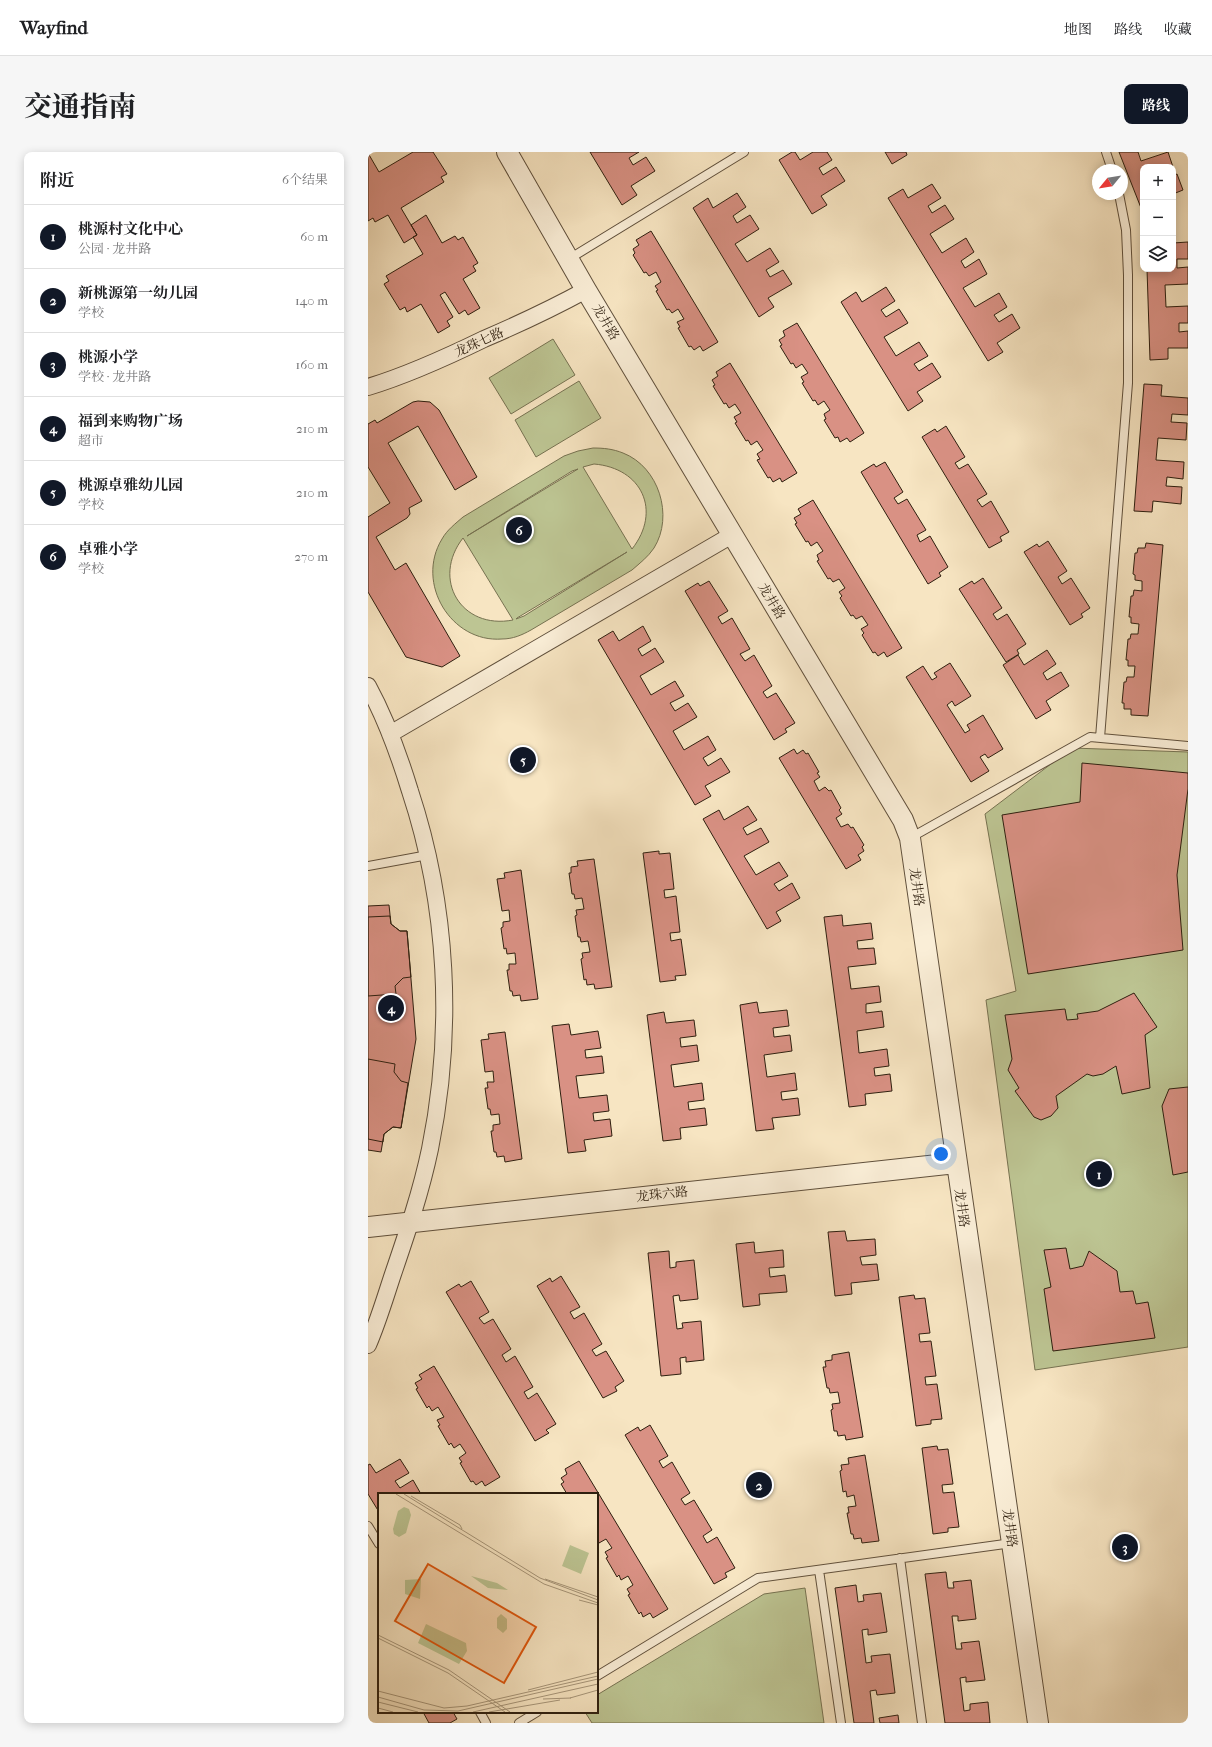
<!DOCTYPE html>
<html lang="zh">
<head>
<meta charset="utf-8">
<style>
	body { margin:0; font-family:"IM FELL French Canon","Noto Serif SC",serif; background:#f6f6f6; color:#202124 }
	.controls { position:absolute; right:12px; top:12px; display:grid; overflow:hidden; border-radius:8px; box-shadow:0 2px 10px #0003 }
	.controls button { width:36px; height:36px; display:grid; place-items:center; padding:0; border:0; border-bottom:1px solid #e0e0e0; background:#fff; color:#202124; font:20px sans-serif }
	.compass { position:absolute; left:724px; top:12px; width:36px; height:36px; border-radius:50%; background:#fff; box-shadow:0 2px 10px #0003; rotate:240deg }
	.you { position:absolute; left:573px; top:1002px; width:14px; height:14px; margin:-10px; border:3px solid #fff; border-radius:50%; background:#1a73e8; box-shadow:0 0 0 6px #1a73e833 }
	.badge { display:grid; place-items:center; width:26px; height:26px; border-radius:50%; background:#111827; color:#fff; font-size:13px; font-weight:700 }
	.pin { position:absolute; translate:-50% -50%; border:2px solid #fff; box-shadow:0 1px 4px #0006 }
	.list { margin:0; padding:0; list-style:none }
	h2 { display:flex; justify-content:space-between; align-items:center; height:52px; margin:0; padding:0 16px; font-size:17px }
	h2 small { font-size:13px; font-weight:400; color:#757577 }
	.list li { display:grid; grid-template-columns:26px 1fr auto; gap:12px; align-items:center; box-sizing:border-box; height:64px; padding:0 16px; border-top:1px solid #e0e0e0 }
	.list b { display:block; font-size:15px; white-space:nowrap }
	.list p { margin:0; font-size:13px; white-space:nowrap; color:#757577 }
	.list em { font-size:13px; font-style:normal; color:#757577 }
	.icon { flex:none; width:22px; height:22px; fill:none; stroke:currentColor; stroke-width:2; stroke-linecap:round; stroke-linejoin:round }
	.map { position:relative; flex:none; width:820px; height:1571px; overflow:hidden; border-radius:8px }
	header { display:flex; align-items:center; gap:24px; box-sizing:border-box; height:56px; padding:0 20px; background:#fff; border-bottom:1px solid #e0e0e0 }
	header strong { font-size:19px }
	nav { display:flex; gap:22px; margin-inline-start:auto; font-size:14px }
	.intro { display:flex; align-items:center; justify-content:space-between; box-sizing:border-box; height:96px; padding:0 24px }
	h1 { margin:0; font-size:28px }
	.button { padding:10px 18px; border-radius:8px; background:#111827; color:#fff; font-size:14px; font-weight:700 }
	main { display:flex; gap:24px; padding:0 24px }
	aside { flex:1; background:#fff; border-radius:8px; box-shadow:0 2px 10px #0003 }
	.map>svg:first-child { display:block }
	.green { fill:#bdc593; stroke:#767251; fill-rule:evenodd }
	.building { fill:#d99184; stroke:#2e1f0f }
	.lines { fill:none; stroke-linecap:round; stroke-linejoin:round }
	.service-casing { stroke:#60503c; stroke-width:10 }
	.minor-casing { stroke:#60503c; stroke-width:18 }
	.tertiary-casing { stroke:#60503c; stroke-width:22 }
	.service { stroke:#faeed7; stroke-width:8 }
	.minor { stroke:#faeed7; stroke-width:16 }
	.tertiary { stroke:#faeed7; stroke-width:20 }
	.labels { text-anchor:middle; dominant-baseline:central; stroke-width:3.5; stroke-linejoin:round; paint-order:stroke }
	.street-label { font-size:13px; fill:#2e1f0f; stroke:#faeed7 }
	.inset-road { fill:none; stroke:#a7967a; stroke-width:1 }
	.view { fill:#df560c; fill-opacity:0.15; stroke:#df560c; stroke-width:2 }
	.inset-edge { fill:none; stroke:#2e1f0f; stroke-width:2 }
</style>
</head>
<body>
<header>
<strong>Wayfind</strong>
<nav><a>地图</a><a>路线</a><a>收藏</a></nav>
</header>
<div class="intro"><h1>交通指南</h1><a class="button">路线</a></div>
<main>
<aside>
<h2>附近<small>6个结果</small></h2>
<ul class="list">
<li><span class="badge">1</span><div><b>桃源村文化中心</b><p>公园 · 龙井路</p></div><em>60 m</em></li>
<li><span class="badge">2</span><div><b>新桃源第一幼儿园</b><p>学校</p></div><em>140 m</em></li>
<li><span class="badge">3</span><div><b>桃源小学</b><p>学校 · 龙井路</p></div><em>160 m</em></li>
<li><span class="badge">4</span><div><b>福到来购物广场</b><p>超市</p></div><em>210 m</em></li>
<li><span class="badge">5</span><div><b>桃源卓雅幼儿园</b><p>学校</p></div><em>210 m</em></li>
<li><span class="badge">6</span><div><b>卓雅小学</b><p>学校</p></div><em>270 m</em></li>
</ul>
</aside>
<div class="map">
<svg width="820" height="1571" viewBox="0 0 820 1571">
	<rect width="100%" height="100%" fill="#f7e5c2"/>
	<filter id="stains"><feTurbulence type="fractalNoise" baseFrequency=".005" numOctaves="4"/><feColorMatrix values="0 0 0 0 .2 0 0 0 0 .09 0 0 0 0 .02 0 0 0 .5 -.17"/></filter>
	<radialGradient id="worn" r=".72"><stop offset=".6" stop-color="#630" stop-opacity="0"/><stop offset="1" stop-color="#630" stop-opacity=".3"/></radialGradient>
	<!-- green -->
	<path class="green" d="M185 187 207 223 143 262 121 226Z
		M211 229 233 266 168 305 147 268Z
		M225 296C236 296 245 297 255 301 291 315 306 364 286 396 280 405 272 411 264 418L163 478C154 483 145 487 134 487 83 491 47 431 74 387 79 378 87 372 95 365L196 304 210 299ZM226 312C274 316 294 359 264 397L215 315ZM210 317 99 384 204 319ZM95 386 145 468C93 478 63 427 95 386ZM259 400 156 464 148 467 149 466Z
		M704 596 820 600V1195L667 1218 618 848 648 839 617 662Z
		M437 1436 456 1571H224L217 1560H229V1543L396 1442Z"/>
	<!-- building -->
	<path class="building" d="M45 0H65L79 22 73 25 76 30 33 56 49 83 36 91 20 63 7 70 5 66 0 69V1L11 20Z
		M222 0H271L261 6 265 13 278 5 287 19 263 34 269 43 254 53Z
		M424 0H427L432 8 445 0H459L464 8 451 16 455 23 468 15 477 29 453 44 459 53 444 62 411 8Z
		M517 0H538L539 3 524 12Z
		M751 0H770L773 9 800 0 805 15H775V61Z
		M809 22 815 38 805 42V24Z
		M564 32 573 46 560 54 564 61 577 53 586 67 562 82 574 101 598 86 606 100 593 109 597 116 611 107 619 122 595 136 607 155 631 141 639 155 626 163 631 170 644 162 652 176 629 191 635 200 620 209 520 46 535 37 540 46Z
		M369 41 378 55 365 64 369 71 382 63 391 77 367 92 379 110 402 96 411 110 398 118 402 125 415 118 424 132 400 146 406 155 391 165 325 56 340 46 345 56Z
		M58 63 74 91 87 84 90 88 95 85 110 111 105 114 108 119 95 127 112 156 100 163 97 158 91 162 77 140 72 143 85 165 79 169 82 174 70 181 53 152 39 160 37 155 32 158 16 132 21 129 18 124 55 102 45 85 49 83 43 73Z
		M283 79 350 190 335 199 332 194 326 198 323 194 321 195 310 176 312 175 309 170 316 167 310 157 304 161 301 157 299 158 288 139 290 138 287 134 293 130 288 120 281 124 278 120 276 121 265 103 267 101 265 97 271 93 268 88Z
		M820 90V107H809V116L820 115V132L797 133 798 155 820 154V171H811V180L820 179V196H800V207L782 208 779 117H805V91Z
		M518 135 527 149 513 158 518 165 531 157 540 171 516 185 528 204 551 190 560 204 546 212 551 219 564 211 573 225 549 240 555 249 540 259 473 150 488 140 494 150Z
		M429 171 496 281 482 290 479 286 472 290 470 285 467 286 456 268 458 267 456 262 462 258 456 249 450 253 447 248 445 249 434 231 436 230 433 225 440 221 434 212 428 216 425 211 423 212 412 194 414 193 411 188 417 184 415 179Z
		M362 211 429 321 414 330 412 326 405 330 402 325 400 326 389 308 392 307 389 302 395 298 389 289 383 293 380 288 378 289 367 271 369 270 366 265 373 261 367 252 361 256 358 251 356 252 345 234 347 233 344 228 350 224 348 220Z
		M776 232 794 233 793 244 820 246V263L804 262 803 270 819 271 818 288 790 286 788 308 816 310 815 327 799 325 798 334 814 335 813 352 785 349 784 360 766 359Z
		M50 249 62 250 71 258 109 325 87 338 50 274 20 291 54 349 41 356 42 362 39 366 8 385 27 418 38 411 92 504 74 515 38 505 0 440V365L22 351 0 315V272L7 268 9 271 45 250Z
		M578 274 597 305 587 311 591 317 600 312 619 342 609 348 614 355 623 349 641 380 632 385 634 389 621 396 554 285 567 277 569 280Z
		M517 310 535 340 526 346 530 352 539 347 558 378 549 383 552 390 562 384 580 415 571 421 573 424 560 432 493 320 506 312 508 315Z
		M445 348 534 496 519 505 516 500 510 504 507 500 505 501 494 483 496 481 493 477 500 473 494 464 488 467 485 463 483 464 472 446 474 444 471 440 477 436 471 427 465 430 462 426 460 427 449 409 451 408 449 403 455 399 449 390 443 394 440 389 438 390 427 372 429 371 426 366 433 362 430 357Z
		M680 389 699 419 690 425 694 432 703 426 722 456 713 462 715 465 702 473 656 400 669 392 671 395Z
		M778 391 795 393 780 564 763 563V557H756V551H754L756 530H758L759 525H766L767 514H760V508H758L760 487H762L763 482H770L771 472 763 471V465H761L763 444H765L766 438 774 439V429L767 428V423L765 422 767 401H769L770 396H777Z
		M615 426 634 456 625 462 629 468 639 462 658 492 649 498 651 502 638 510 591 437 604 429 606 432Z
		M341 429 360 459 350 465 354 472 364 466 382 497 372 502 377 509 386 503 404 534 395 540 399 546 408 541 427 571 417 577 419 580 406 588 317 439 330 431 332 434Z
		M275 474 283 489 270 497 274 504 287 496 296 510 272 524 283 543 307 529 316 544 302 551 307 559 320 551 329 565 305 579 316 598 340 584 348 598 335 606 340 614 353 606 362 620 337 634 343 644 327 653 230 488 245 479 251 489Z
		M679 498 688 512 675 521 679 528 693 520 701 534 678 549 683 558 668 567 635 513 650 503 656 513Z
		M582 511 603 544 587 554 584 549 579 553 597 581 602 578 599 573 615 563 635 597 620 606 617 602 612 605 621 619 603 630 538 525 555 514 564 528 569 525 566 521Z
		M426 597 429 602 435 598 438 602 440 601 451 620 449 621 452 625 446 629 451 639 457 635 461 639 463 638 473 656 471 658 474 662 468 666 473 675 480 672 483 676 485 675 496 693 494 695 496 699 490 703 493 708 478 717 411 606Z
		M714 611 820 621V637L809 723 815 798 660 822 634 663 712 650Z
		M380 654 389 668 375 676 379 683 393 676 401 690 376 704 388 723 411 710 420 724 406 732 411 739 424 731 432 746 408 760 413 769 399 777 335 667 351 658 356 668Z
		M291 699V702L302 701 306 737 296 738 297 746 308 744 312 780 302 781 303 789 313 787 318 823 307 824 308 828 292 830 275 701Z
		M226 707 244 835 227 837 226 832 219 833 218 827 216 828 213 807 215 806 214 801 222 800 220 789 213 790 212 785H210L207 764 209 763 208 758 216 757 214 746 207 747 206 742H204L201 721H203V715L210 714 209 709Z
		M153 718 170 847 153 849 152 843 145 844 144 839H142L139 818H141V812H148L147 801 139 802 138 796 136 797 133 776 135 775V770L142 769 141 758 134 759 129 727 137 726 136 721Z
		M21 753 23 772 32 779H39L48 887 33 976 25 975 16 982 13 1000 0 998V754Z
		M474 763 475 774 503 771 505 787 489 789 490 797 506 796 508 812 480 815 483 837 511 834 513 850 498 852V861L514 859 516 875 489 879 491 901 519 897 521 914 506 916 507 924 522 922 524 939 497 942 498 953 481 955 456 765Z
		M22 764 23 772 32 779H39L43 825 35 826 27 834 28 842 0 844V765Z
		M766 841 789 875 777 883 782 936 754 942 748 914 735 922 725 924 719 922 688 944 690 956 683 964 673 968 666 965 647 939 651 936 640 918 644 907 637 863 697 857 699 868 710 867 709 862 730 859Z
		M389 850 391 861 419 858 421 874 405 876 406 885 422 883 424 899 396 903 399 925 427 921 429 938 413 940 414 948 430 946 432 963 404 966 406 977 388 979 372 853Z
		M296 860 298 871 326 868 328 884 312 886 313 895 329 893 331 909 303 913 306 935 334 931 336 948 320 950 321 958 337 956 339 973 312 976 313 987 295 989 279 863Z
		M201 872 203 883 230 879 233 896 217 898 218 906 234 904 236 921 208 924 211 946 239 943 241 959 225 961 226 969 242 967 244 984 216 988 218 999 200 1001 184 874Z
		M137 880 154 1007 137 1010 136 1004 129 1005 128 1000H126L123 979H125V973L132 972 131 962 123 963 122 957H120L117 936H120L119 930H126L125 919 117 920 113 888 121 887 120 882Z
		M0 907 27 912 26 920 33 929 40 931 33 976 25 975 16 982 15 990 0 987Z
		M820 935V1020L805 1023 794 954 801 937Z
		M477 1079 479 1089 507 1087 508 1103 492 1105 494 1113 509 1112 511 1128 483 1131 484 1142 467 1144 460 1080Z
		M386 1090 387 1101 415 1098 416 1115 401 1116 402 1125 417 1123 419 1140 391 1142 392 1153 375 1155 368 1092Z
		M698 1096 702 1117 715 1114 721 1099 749 1119 752 1140 765 1139 768 1152 780 1150 787 1186 685 1199 676 1137 683 1135 676 1098Z
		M301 1099 302 1116 308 1115V1110L326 1108 330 1147 312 1149 311 1143 305 1144 309 1177 315 1176 314 1171 333 1169 336 1208 318 1210V1205L312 1206 313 1222 293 1224 280 1101Z
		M193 1124 212 1155 202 1160 206 1167 216 1161 234 1192 224 1198 228 1204 238 1199 256 1229 247 1235 249 1239 235 1246 169 1134 182 1126 184 1130Z
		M103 1129 121 1160 111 1166 116 1172 125 1167 143 1197 134 1203 138 1210 147 1204 165 1235 156 1240 160 1247 169 1241 188 1272 178 1278 181 1281 167 1289 78 1140 91 1132 93 1135Z
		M546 1143 547 1147 557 1146 562 1181 551 1182 552 1190 563 1189 568 1224 557 1225 558 1233 569 1232 574 1267 563 1268V1272L548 1274 531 1145Z
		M481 1200 495 1285 478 1288 477 1283 470 1284 469 1279H466L463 1258 465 1257 464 1252 472 1251 470 1240 462 1241 461 1236H459L455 1215H458L457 1209 464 1208V1203Z
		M66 1214 132 1325 117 1334 114 1329 108 1333 105 1329 103 1330 92 1311 94 1310 91 1306 98 1301 92 1292 86 1296 83 1291 81 1293 70 1274 72 1273 69 1268 76 1265 70 1255 64 1259 61 1254 59 1256 48 1237 50 1236 47 1231 54 1227 51 1223Z
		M282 1273 300 1304 291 1309 295 1316 304 1310 322 1341 313 1347 317 1353 326 1348 344 1378 335 1384 339 1391 349 1385 367 1416 357 1421 359 1425 346 1432 257 1283 270 1275 272 1279Z
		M569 1294 570 1298 580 1297 585 1332 574 1333 575 1341 586 1340 591 1375 580 1376V1380L565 1382 554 1296Z
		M497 1303 511 1389 494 1391 493 1386 486 1387 485 1382H483L479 1361H481L480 1355 488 1354 486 1343 479 1345 478 1339 475 1340 472 1319 474 1318 473 1313 481 1312 480 1306Z
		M32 1307 41 1321 27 1329 32 1336 45 1328 53 1342H11V1360L0 1342V1313L2 1312 8 1321Z
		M211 1309 300 1457 285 1466 282 1461 275 1465 273 1460 271 1462 260 1443 262 1442 259 1437 265 1433 260 1424 253 1428 251 1423 249 1425 238 1406 240 1405 237 1400 244 1396 238 1387 231 1391 229 1387V1342H199L193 1332 196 1330 193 1326 199 1322 197 1317Z
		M578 1420 580 1436H586L585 1430 603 1428 608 1467 590 1469V1464H584L588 1497H594L593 1491 611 1489 617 1528 598 1530V1525L592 1526 596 1559 602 1558V1552L620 1550 622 1571H577L557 1422Z
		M488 1433 490 1450 496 1449 495 1443 513 1441 519 1480 500 1483V1477L494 1478 498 1511 504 1510 503 1504 522 1502 527 1541 509 1543 508 1538 502 1539 506 1571H486L467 1436Z
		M55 1560H85L89 1567 82 1571H61Z
		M530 1563 531 1571H512L511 1566Z"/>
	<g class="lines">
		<!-- service casing -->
		<g class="service-casing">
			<path id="service" d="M738 0 744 18
				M201 107 376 0
				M732 586 760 231V123L758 78 751 42
				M542 686 722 585 820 594
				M0 714 60 703
				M0 1374 11 1392
				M532 1406 554 1571
				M451 1418 473 1571
				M229 1524 390 1426 644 1391
				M112 1560 118 1571
				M151 1571 169 1560"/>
		</g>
		<!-- minor casing -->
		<g class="minor-casing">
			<path id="minor" d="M0 235C40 223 79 205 116 187 151 172 185 156 218 138
				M0 534C18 567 31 603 42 639 80 754 86 879 62 997 53 1040 39 1081 25 1122 17 1146 10 1170 0 1193
				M22 582 364 383"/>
		</g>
		<!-- tertiary casing -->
		<g class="tertiary-casing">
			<path id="tertiary" d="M139 0 218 138 535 668 542 686 670 1571
				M0 1075 588 1011"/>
		</g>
		<!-- service -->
		<use href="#service" class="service"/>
		<!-- minor -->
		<use href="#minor" class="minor"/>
		<!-- tertiary -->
		<use href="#tertiary" class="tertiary"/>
	</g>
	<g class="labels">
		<!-- street labels -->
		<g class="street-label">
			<text transform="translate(238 170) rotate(59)">龙井路</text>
			<text transform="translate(111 190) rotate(-24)">龙珠七路</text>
			<text transform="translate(404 449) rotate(59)">龙井路</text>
			<text transform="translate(549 735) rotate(82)">龙井路</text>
			<text transform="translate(294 1042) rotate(-6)">龙珠六路</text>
			<text transform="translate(594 1056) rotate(82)">龙井路</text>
			<text transform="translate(642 1376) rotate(82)">龙井路</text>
		</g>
	</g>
	<!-- overview -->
	<g transform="translate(10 1341)">
		<rect width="220" height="220" fill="#f7e5c2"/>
		<path d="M26 14 31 16 33 22 28 40 21 44 16 41 15 36 20 18ZM192 52 211 60 203 81 184 73ZM93 83 119 90 130 97 110 95ZM43 86 42 106 27 101V87ZM123 121 129 126V136L125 140 119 135V125ZM48 131 88 150 89 158 81 171 40 150Z" fill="#bdc593"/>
		<path class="inset-road" d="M18 1 166 91 220 110M26 1 162 85 220 107M33 3 82 32 84 36M167 86 220 104M201 107 220 112M0 142 71 177 132 219M0 145 70 180 127 219M150 197 220 179M0 198 66 215 89 213 137 202M137 202 220 183M0 204 46 217 80 218 220 186M192 205 220 197M165 206 193 205M0 209 40 219M0 215 15 219M95 219 220 191M111 219 182 207"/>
		<path class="view" d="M50 71 158 134 126 190 17 128Z"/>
		<rect width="220" height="220" class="inset-edge"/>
	</g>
	<rect width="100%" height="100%" filter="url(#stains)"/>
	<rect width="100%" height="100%" fill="url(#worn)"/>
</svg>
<div class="controls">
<button>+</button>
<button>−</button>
<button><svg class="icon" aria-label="layers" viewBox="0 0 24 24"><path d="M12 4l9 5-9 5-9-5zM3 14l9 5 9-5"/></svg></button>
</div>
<svg class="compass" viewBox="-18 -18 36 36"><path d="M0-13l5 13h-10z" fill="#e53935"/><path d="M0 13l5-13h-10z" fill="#757577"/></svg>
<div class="you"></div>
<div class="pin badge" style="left:731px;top:1022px">1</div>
<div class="pin badge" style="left:391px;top:1333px">2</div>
<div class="pin badge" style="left:757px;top:1395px">3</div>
<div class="pin badge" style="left:23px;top:856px">4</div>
<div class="pin badge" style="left:155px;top:608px">5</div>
<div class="pin badge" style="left:151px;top:378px">6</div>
</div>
</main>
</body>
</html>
